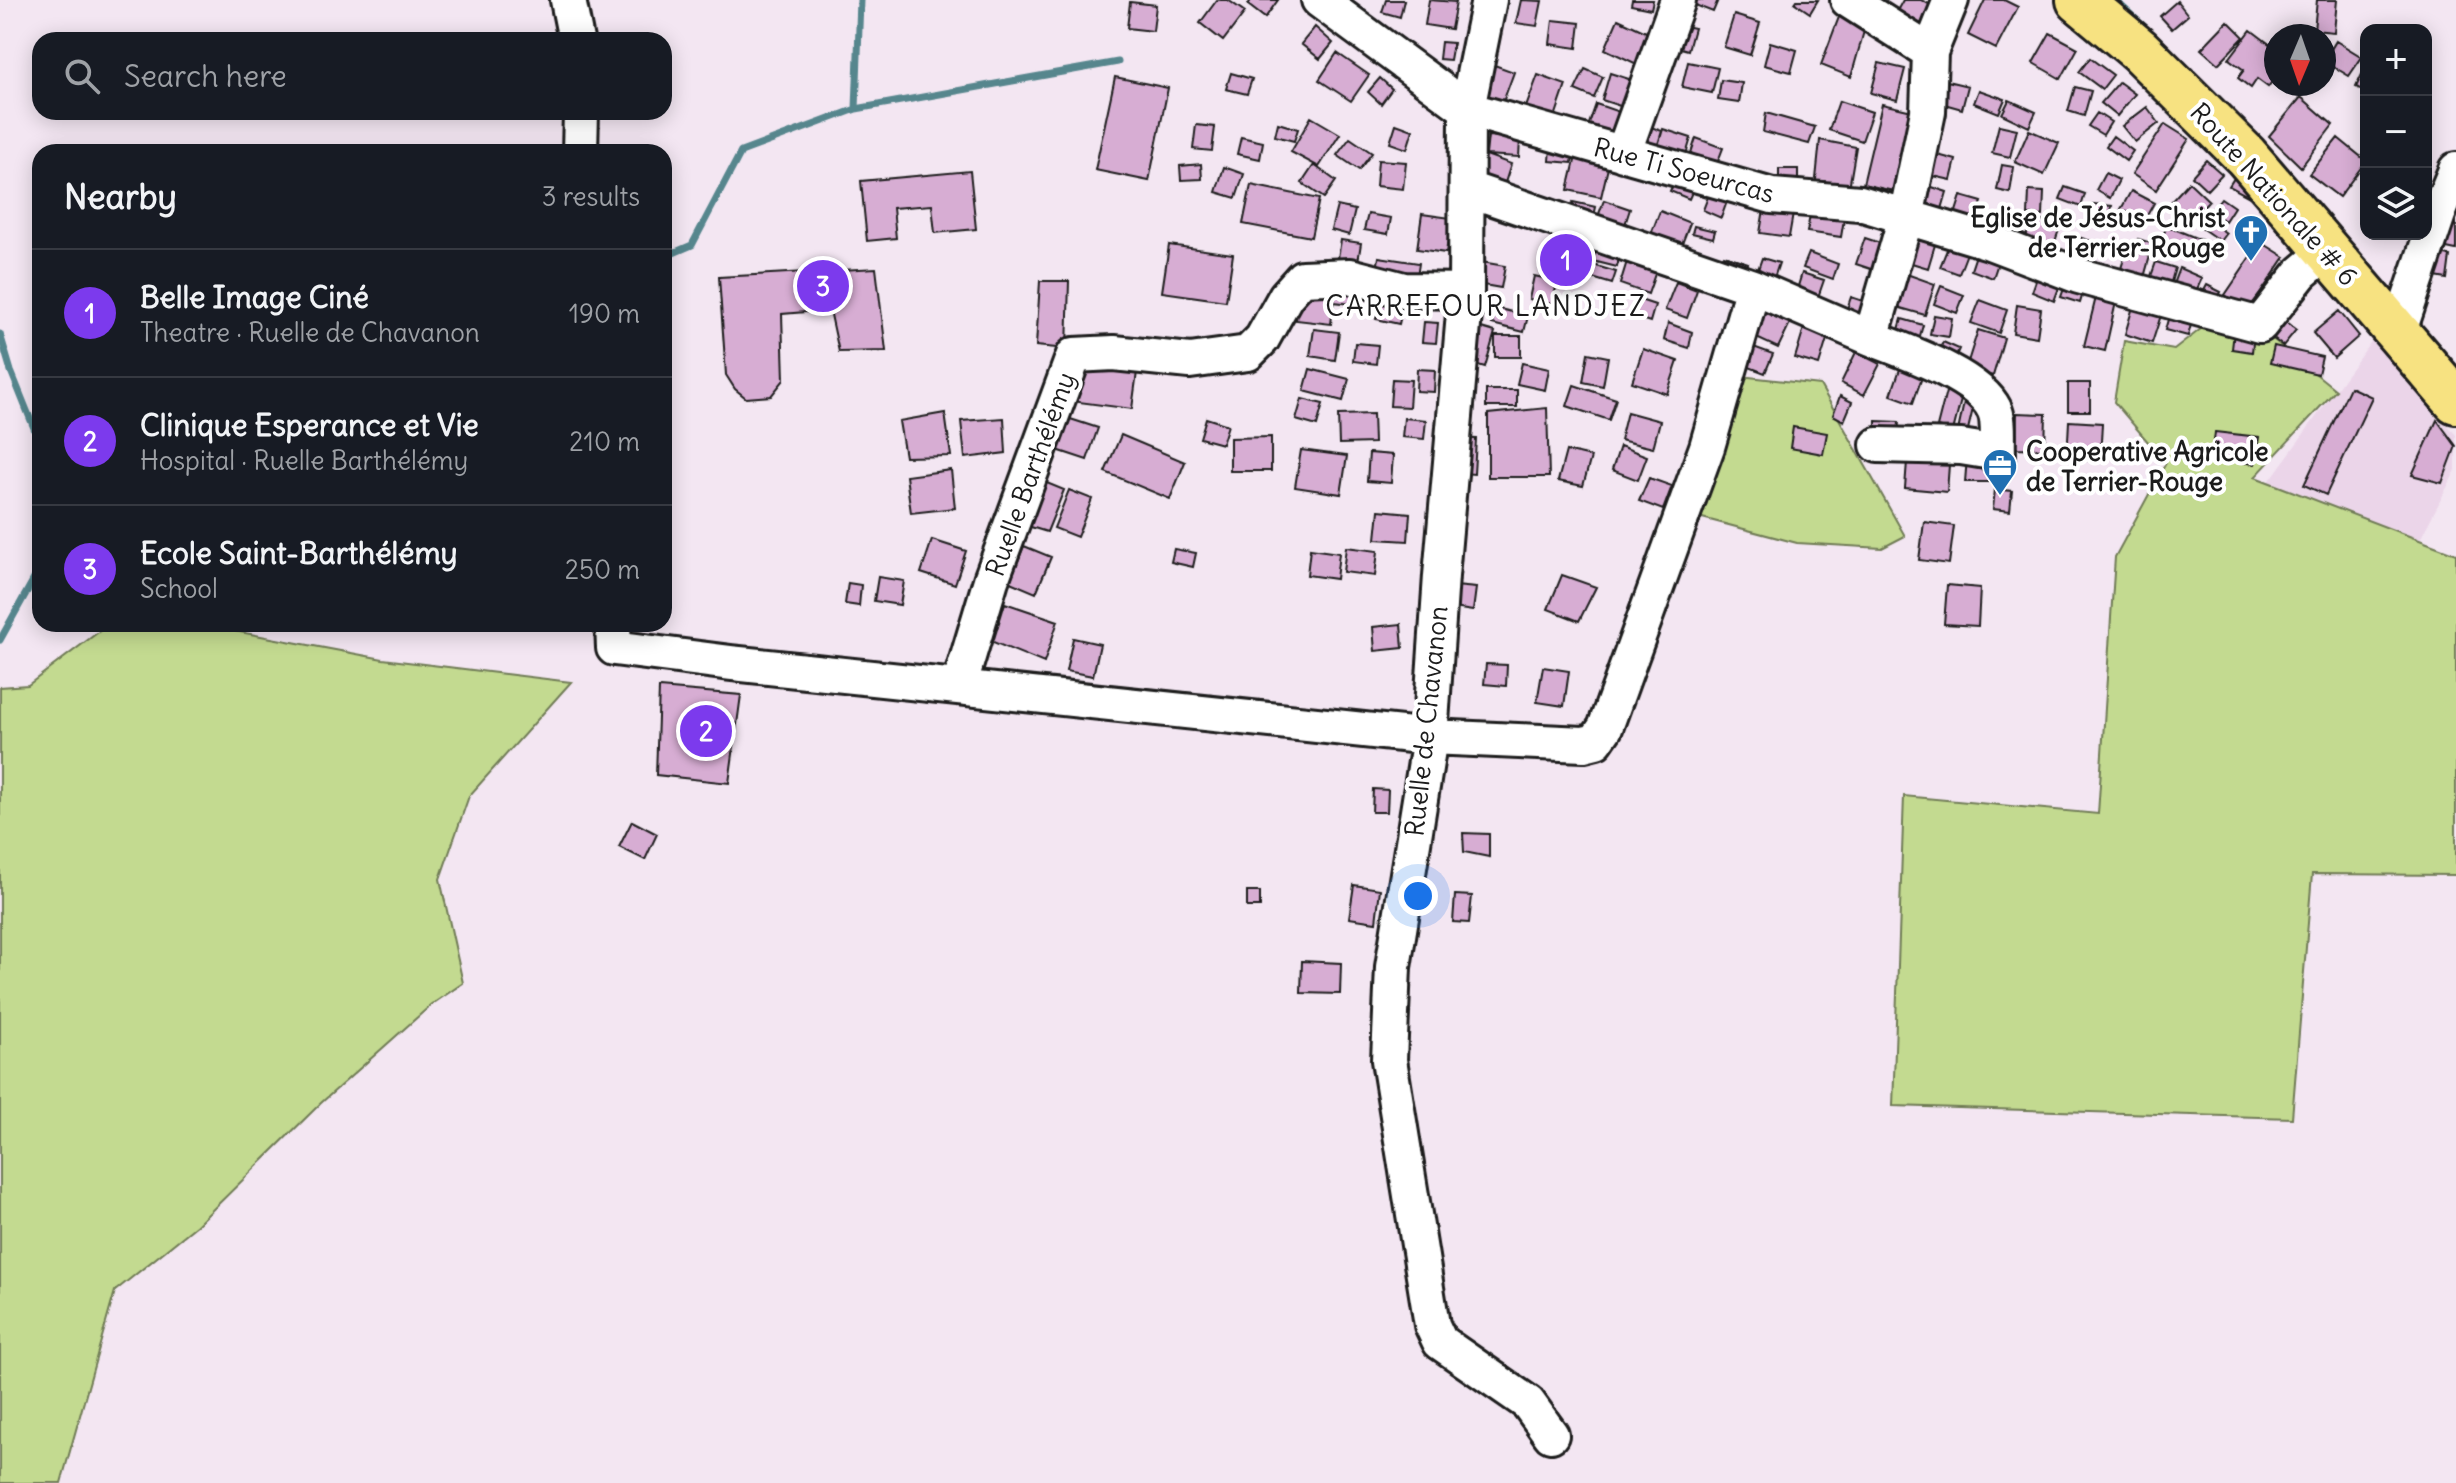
<!DOCTYPE html>
<html lang="en">
<head>
<meta charset="utf-8">
<style>
	body { margin:0; font-family:Delius,sans-serif; background:#242831; color:#f1f3f6 }
	.controls { position:absolute; right:24px; top:24px; display:grid; overflow:hidden; border-radius:16px; box-shadow:0 4px 20px #0003 }
	.controls button { width:72px; height:72px; display:grid; place-items:center; padding:0; border:0; border-bottom:2px solid #363941; background:#171b24; color:#f1f3f6; font:40px sans-serif }
	.compass { position:absolute; left:2264px; top:24px; width:72px; height:72px; border-radius:50%; background:#171b24; box-shadow:0 4px 20px #0003; rotate:182deg }
	.you { position:absolute; left:1418px; top:896px; width:28px; height:28px; margin:-20px; border:6px solid #fff; border-radius:50%; background:#1a73e8; box-shadow:0 0 0 12px #1a73e833 }
	.badge { display:grid; place-items:center; width:52px; height:52px; border-radius:50%; background:#7c3aed; color:#fff; font-size:26px; font-weight:700 }
	.pin { position:absolute; translate:-50% -50%; border:4px solid #fff; box-shadow:0 2px 8px #0006 }
	.list { margin:0; padding:0; list-style:none }
	h2 { display:flex; justify-content:space-between; align-items:center; height:104px; margin:0; padding:0 32px; font-size:34px }
	h2 small { font-size:26px; font-weight:400; color:#9ea1a6 }
	.list li { display:grid; grid-template-columns:52px 1fr auto; gap:24px; align-items:center; box-sizing:border-box; height:128px; padding:0 32px; border-top:2px solid #363941 }
	.list b { display:block; font-size:30px; white-space:nowrap }
	.list p { margin:0; font-size:26px; white-space:nowrap; color:#9ea1a6 }
	.list em { font-size:26px; font-style:normal; color:#9ea1a6 }
	.icon { flex:none; width:44px; height:44px; fill:none; stroke:currentColor; stroke-width:2; stroke-linecap:round; stroke-linejoin:round }
	.map { position:relative; flex:none; width:2456px; height:1483px; overflow:hidden }
	.search { position:absolute; background:#171b24; box-shadow:0 4px 20px #0003; left:32px; top:32px; width:640px; height:88px; display:flex; align-items:center; gap:20px; box-sizing:border-box; padding:0 28px; border-radius:24px; color:#9ea1a6; font-size:30px }
	.panel { position:absolute; background:#171b24; box-shadow:0 4px 20px #0003; left:32px; top:144px; width:640px; height:488px; border-radius:24px }
	.map>svg:first-child { display:block }
	.built { fill:#ebd5e9 }
	.green { fill:#c3da90; stroke:#707b56; stroke-width:2 }
	.lines { fill:none; stroke-linecap:round; stroke-linejoin:round }
	.stream { stroke:#56868d; stroke-width:7 }
	.building { fill:#d7add3; stroke:#1c1c1c; stroke-width:2 }
	.minor-casing { stroke:#1c1c1c; stroke-width:40 }
	.major-casing { stroke:#1c1c1c; stroke-width:50 }
	.minor { stroke:#fff; stroke-width:34 }
	.major { stroke:#f7e281; stroke-width:44 }
	.labels { text-anchor:middle; dominant-baseline:central; stroke-width:8; stroke-linejoin:round; paint-order:stroke }
	.street-label { font-size:26px; fill:#1c1c1c; stroke:#fff }
	.poi-label { font-size:26px; font-weight:bold; fill:#1c1c1c; stroke:#fff; text-anchor:end }
	.neighbourhood-label { font-size:28px; letter-spacing:2px; fill:#1c1c1c; stroke:#fff }
</style>
</head>
<body>
<div class="map">
<svg width="2456" height="1483" viewBox="0 0 2456 1483">
	<rect width="100%" height="100%" fill="#f3e6f2"/>
	<filter id="ink" filterUnits="userSpaceOnUse"><feTurbulence type="fractalNoise" baseFrequency=".0125" numOctaves="2"/><feDisplacementMap in="SourceGraphic" scale="16" xChannelSelector="R" yChannelSelector="G"/><feConvolveMatrix kernelMatrix="1 2 1 2 8 2 1 2 1" color-interpolation-filters="sRGB"/></filter>
	<g filter="url(#ink)">
		<!-- built -->
		<path class="built" d="M2373 339 2456 435V470L2413 553 2265 487Z"/>
		<!-- green -->
		<path class="green" d="M2211 321 2264 332 2336 390 2255 477 2456 554V875L2312 874 2292 1118 1893 1106 1904 796 2098 814 2115 557 2166 463 2114 402 2124 341 2174 350Z
			M1740 376 1820 385 1905 536 1882 548 1797 543 1687 514Z
			M109 624H197L383 659 571 682 469 796 440 879 463 983 431 1005 321 1103 197 1225 115 1291 61 1483H0V687L28 685Z"/>
		<g class="lines">
			<!-- stream -->
			<path class="stream" d="M2115 0 2159 40
				M856 109 860 0
				M664 257 692 245 741 152 856 109 1118 62
				M0 334 11 371 40 443
				M0 640 40 568"/>
		</g>
		<!-- building -->
		<path class="building" d="M1217 0H1228L1245 12 1223 41 1200 23Z
			M1251 0H1278L1265 18 1248 5Z
			M1386 0H1404L1400 17 1382 12Z
			M1429 0 1456 2 1451 29 1425 25Z
			M1521 0 1542 1 1537 26 1516 23Z
			M1632 0H1653L1651 9 1631 5Z
			M1697 0H1718L1713 12 1695 5Z
			M1797 0H1818L1810 13 1795 3Z
			M1903 0H1921L1935 7 1923 31 1894 16Z
			M1985 0H2004L2018 7 1996 49 1968 35Z
			M2317 0H2337L2334 32 2314 30Z
			M2177 1 2188 15 2172 29 2160 16Z
			M1130 2 1156 5 1153 31 1127 28Z
			M1842 9 1866 24 1851 77 1821 65Z
			M1734 15 1760 23 1750 55 1724 47Z
			M1618 19 1657 37 1643 67 1605 49Z
			M1553 20 1580 23 1577 48 1550 44Z
			M2228 21 2244 37 2218 64 2201 49Z
			M1679 25 1694 28 1688 50 1673 46Z
			M1315 27 1333 43 1320 59 1301 44Z
			M2251 30 2276 49V76L2268 87 2257 79 2251 88 2238 78 2244 70 2229 59Z
			M2050 33 2078 48 2061 79 2033 63Z
			M2336 41 2362 57 2349 76 2324 61Z
			M1441 42 1453 43 1450 60 1439 59Z
			M1770 42 1797 50 1791 72 1764 65Z
			M1337 53 1369 75 1351 101 1319 80Z
			M2090 58 2113 75 2102 89 2079 72Z
			M1486 62 1514 72 1503 102 1475 92Z
			M1688 62 1718 68 1712 93 1682 87Z
			M1879 63 1905 69 1897 100 1871 93Z
			M2366 66V92L2356 87Z
			M1585 69 1603 77 1594 98 1575 90Z
			M1231 73 1252 79 1247 94 1226 89Z
			M1610 73 1638 82 1629 109 1602 100Z
			M1538 75 1566 85 1554 120 1525 110Z
			M1115 77 1168 88 1149 181 1095 170Z
			M1380 78 1392 89 1381 104 1368 92Z
			M1721 80 1742 83 1739 103 1718 100Z
			M1943 80 1968 86 1962 109 1937 102Z
			M2119 82 2135 94 2117 116 2101 103Z
			M2075 87 2091 91 2084 116 2068 111Z
			M1979 90 2005 99 1999 113 1974 103Z
			M2301 97 2333 125 2301 167 2269 136Z
			M2009 100 2036 112 2029 127 2002 114Z
			M1839 101 1872 112 1862 141 1829 130Z
			M1596 104 1625 114 1616 137 1588 127Z
			M1882 104 1921 113 1902 193 1863 184Z
			M2147 107 2159 123 2135 142 2122 126Z
			M1766 113 1815 127 1809 144 1763 132Z
			M2097 113 2111 122 2103 135 2088 126Z
			M1311 117 1340 134 1319 167 1291 152Z
			M1278 123 1298 129 1294 141 1275 136Z
			M1396 124 1413 130 1407 149 1390 143Z
			M1643 124 1662 131 1655 154 1635 145Z
			M2165 124 2189 139 2156 190 2132 174Z
			M1196 125 1215 127 1212 151 1193 149Z
			M1999 125 2017 129 2010 157 1992 153Z
			M1663 129 1691 138 1682 168 1654 159Z
			M2029 130 2059 143 2044 175 2015 162Z
			M1488 136 1520 139 1519 157 1486 155Z
			M2113 136 2133 151 2126 161 2106 146Z
			M1241 137 1263 142 1260 159 1237 154Z
			M1350 138 1372 153 1359 170 1337 155Z
			M1696 138 1723 148 1712 177 1686 168Z
			M2338 138 2366 161 2339 197 2309 174Z
			M1820 140 1856 147 1848 194 1815 189Z
			M1551 147 1574 149 1572 163 1550 161Z
			M1578 148 1611 155 1601 197 1568 190Z
			M1934 154 1956 160 1951 180 1929 175Z
			M1486 155 1511 164 1503 189 1477 180Z
			M1378 160 1406 162 1403 189 1376 186Z
			M2206 160 2222 174 2207 190 2192 176Z
			M1201 164 1202 179 1181 180 1180 166Z
			M1314 165 1336 181 1324 198 1302 183Z
			M2002 165 2014 167 2010 193 1997 190Z
			M1224 167 1244 174 1236 198 1216 192Z
			M1779 169H1798V189H1779Z
			M970 171 976 229 935 233 932 205 893 208 896 238 867 241 861 181Z
			M2105 173 2119 180 2110 198 2096 190Z
			M1677 175 1696 183 1689 199 1670 191Z
			M2236 175 2257 201 2229 186Z
			M2189 182 2209 201 2188 224 2168 205Z
			M1923 184 1947 192 1940 216 1915 208Z
			M1251 185 1319 199 1311 237 1243 224Z
			M2065 187 2085 194 2081 207 2060 199Z
			M1711 189 1729 196 1721 218 1703 210Z
			M2029 191 2044 192 2043 216 2028 215Z
			M2131 191 2154 203 2144 221 2121 209Z
			M1961 196 1982 202 1973 227 1953 221Z
			M2221 198 2234 207 2225 221 2211 211Z
			M1604 200 1630 209 1622 234 1595 225Z
			M1573 202 1596 207 1592 225 1569 219Z
			M1765 203 1794 208 1789 237 1760 233Z
			M2093 204 2112 206 2109 225 2090 223Z
			M1337 206 1355 210 1349 235 1331 230Z
			M1811 209 1845 213 1841 237 1807 232Z
			M1660 211 1690 223 1678 254 1648 242Z
			M1368 214 1391 218 1388 234 1364 230Z
			M1422 214 1451 218 1446 253 1417 249Z
			M2001 214 2018 220 2010 241 1994 235Z
			M2204 217 2226 233 2220 241 2197 225Z
			M2444 217 2456 220V250L2437 246Z
			M2032 218 2060 227 2051 253 2024 244Z
			M1694 226 1715 231 1713 238 1692 233Z
			M2167 226 2211 244 2203 263 2159 244Z
			M1914 231 1937 238 1928 268 1905 261Z
			M2075 236 2097 243 2087 273 2066 266Z
			M1865 238 1892 247 1883 273 1856 264Z
			M2138 239 2154 244 2152 252 2136 246Z
			M1341 240 1361 243 1357 268 1337 264Z
			M1950 242 1969 248 1959 274 1940 267Z
			M2261 242 2285 257 2249 310 2225 295Z
			M1169 245 1233 254 1226 301 1162 292Z
			M1551 247 1582 255 1576 280 1545 272Z
			M1978 249 2000 257 1993 278 1971 270Z
			M2127 249 2150 256 2143 281 2119 275Z
			M1596 250 1619 255 1617 267 1593 261Z
			M1809 253 1838 264 1833 279 1803 268Z
			M2433 253 2450 256 2447 279 2429 276Z
			M1724 255 1748 263 1745 274 1720 267Z
			M1379 257 1419 263 1416 283 1376 276Z
			M1628 258 1657 268 1648 294 1620 284Z
			M1762 258 1779 263 1772 284 1755 278Z
			M1476 261 1505 266 1501 288 1472 283Z
			M2156 262 2175 268 2169 289 2149 282Z
			M1590 264 1616 272 1612 284 1586 276Z
			M876 268 886 351 839 352 830 310 782 314 784 380 771 396 746 398 735 389 726 375 719 277Z
			M2179 268 2202 278 2194 296 2172 287Z
			M2040 269 2063 277 2054 301 2032 292Z
			M1901 272 1935 284 1925 315 1890 305Z
			M1802 273 1824 280 1816 303 1795 296Z
			M1534 276 1557 281 1553 304 1529 299Z
			M2068 277 2086 283 2080 303 2061 297Z
			M1040 281H1069L1067 349 1036 346Z
			M1676 282 1697 290 1687 318 1665 310Z
			M1302 285 1335 290 1331 324 1296 320Z
			M2207 285 2221 292 2215 305 2200 298Z
			M1941 286 1964 295 1957 313 1934 304Z
			M2098 289 2118 293 2105 351 2084 346Z
			M1335 290 1363 292 1361 305 1334 302Z
			M1381 297 1404 302 1399 324 1376 319Z
			M1851 297 1875 305 1867 329 1843 321Z
			M1637 299 1655 305 1650 322 1632 316Z
			M1980 300 2007 310 1999 333 1971 323Z
			M2135 300 2163 309 2152 343 2125 334Z
			M2017 305 2041 309 2037 337 2013 333Z
			M1496 308 1528 316 1524 332 1492 324Z
			M1762 308 1791 321 1778 348 1750 335Z
			M2339 311 2359 336 2334 358 2313 333Z
			M1934 315 1952 318 1949 337 1930 334Z
			M2277 315 2296 330 2283 346 2264 332Z
			M2169 316 2192 321 2188 336 2165 330Z
			M1902 319 1923 325 1918 343 1897 337Z
			M1424 322 1438 323 1436 343 1422 342Z
			M1668 323 1692 332 1689 348 1664 340Z
			M1471 325 1495 332 1485 367 1461 360Z
			M1804 328 1828 336 1819 365 1795 358Z
			M1314 329 1339 332 1335 360 1310 356Z
			M1978 330 2004 338 1993 376 1966 368Z
			M2234 332 2254 334 2252 352 2232 349Z
			M1495 336H1521V357H1495Z
			M1943 342 1959 349 1955 358 1939 351Z
			M1355 343 1378 345 1376 364 1353 361Z
			M1748 345 1773 354 1765 373 1741 364Z
			M2274 346 2322 357 2318 374 2270 363Z
			M1643 349 1678 361 1667 394 1632 382Z
			M1856 352 1880 364 1864 395 1841 383Z
			M1588 353 1608 357 1603 386 1583 382Z
			M1522 363 1549 369 1545 390 1517 384Z
			M1310 369 1349 379 1343 401 1304 391Z
			M1417 369 1435 370 1434 392 1416 391Z
			M1900 369 1922 377 1913 403 1891 395Z
			M1075 371 1137 372 1132 409 1071 401Z
			M1392 379 1411 380 1409 407 1390 406Z
			M2068 383H2090V411H2068Z
			M1948 384 1964 388 1953 431 1937 427Z
			M1574 385 1616 399 1609 420 1567 406Z
			M2350 387 2372 397 2326 495 2304 485Z
			M1486 390H1517V407H1486Z
			M1966 393 1976 396 1966 438 1957 436Z
			M1840 396 1852 402 1844 421 1833 415Z
			M1302 399 1323 404 1317 426 1296 420Z
			M1547 408 1549 477H1488V414Z
			M1627 412 1660 421 1653 448 1620 440Z
			M945 413 951 456 905 457 899 421Z
			M2017 413 2046 414 2045 449 2016 448Z
			M1373 414 1374 443 1339 444 1338 415Z
			M1058 415 1098 428 1087 460 1048 447Z
			M1004 418 1006 453 965 458 961 421Z
			M1206 418 1228 425 1222 444 1200 438Z
			M1404 418 1426 420 1424 439 1402 437Z
			M2437 420 2456 446 2442 483 2412 475Z
			M1876 421 1899 422 1898 434H1876Z
			M2069 421 2102 423 2100 461 2067 459Z
			M1793 427 1827 433 1823 454 1790 448Z
			M2215 432 2259 437 2255 464 2212 459Z
			M1121 435 1185 462 1170 499 1105 472Z
			M1271 437V471H1230V438Z
			M1455 438 1476 439 1474 474 1452 472Z
			M1620 446 1647 456 1638 480 1612 470Z
			M1908 448 1950 451 1947 492 1905 488Z
			M1301 450 1347 456 1341 494 1295 487Z
			M1566 451 1591 457 1583 486 1558 481Z
			M1369 453 1393 455 1391 483 1367 481Z
			M1967 457 1996 458 1994 482H1965Z
			M951 470 955 508 911 513 906 476Z
			M1649 478 1672 486 1663 510 1639 501Z
			M1037 479 1064 490 1047 532 1021 524Z
			M1995 489 2012 491 2010 511 1993 509Z
			M1069 490 1092 499 1077 537 1054 528Z
			M1379 510 1410 513 1408 541 1376 539Z
			M1924 522 1954 526 1949 564 1919 560Z
			M932 540 966 551 955 584 921 573Z
			M1024 546 1051 557 1036 593 1010 582Z
			M1346 547 1378 551 1375 576 1343 572Z
			M1174 549 1196 553 1193 567 1171 562Z
			M1310 549 1339 553 1336 579 1307 575Z
			M1562 575 1596 587 1579 621 1548 609Z
			M878 577 904 581 900 605 874 601Z
			M848 583 861 585 859 606 845 604Z
			M1947 585 1980 588 1978 626 1944 624Z
			M1455 586 1476 588 1473 611 1453 608Z
			M1005 603 1058 621 1044 663 993 642Z
			M1401 624 1403 648 1375 651 1373 627Z
			M1073 638 1100 644 1093 676 1066 671Z
			M1486 664 1507 665 1506 686 1484 684Z
			M1543 667 1569 671 1564 706 1537 702Z
			M659 688 741 695 729 783 656 775Z
			M1373 789 1388 790 1387 812H1372Z
			M632 821 657 834 645 860 619 847Z
			M1463 833 1489 834V857L1464 852Z
			M1354 885 1380 889 1376 922 1349 918Z
			M1247 892H1260V907H1247Z
			M1455 895 1472 896 1469 923 1453 922Z
			M1302 961 1341 963 1340 994 1301 993Z"/>
		<g class="lines">
			<!-- minor casing -->
			<g class="minor-casing">
				<path id="minor" d="M568 0 576 40
					M1319 0 1467 109 1772 196 1860 203 1990 242 2079 276 2260 325 2301 273 2326 252
					M1489 0 1467 109 1466 291 1441 576 1430 737 1393 967 1389 1060 1432 1325 1440 1342 1528 1403 1551 1435
					M1848 0 1930 52
					M580 152 581 112
					M1623 154 1678 0
					M1468 189 1753 287 1871 338 1906 217 1928 112 1930 52 1951 0
					M2398 334 2438 214 2456 170
					M1871 338C1904 351 1978 376 1994 409 2000 420 1997 441 1998 453L1961 447 1878 445
					M613 624 614 648 731 663 1430 737 1584 744 1596 741 1605 728 1707 447 1753 287
					M959 687 991 580 1074 355 1114 353 1190 361 1248 353 1262 339 1286 296 1302 278 1350 276 1404 290 1466 291"/>
			</g>
			<!-- major casing -->
			<g class="major-casing">
				<path id="major" d="M2079 0 2139 50 2246 156 2456 401"/>
			</g>
			<!-- minor -->
			<use href="#minor" class="minor"/>
			<!-- major -->
			<use href="#major" class="major"/>
		</g>
	</g>
	<!-- icons -->
	<defs>
		<g id="church-pin" transform="scale(1.8)"><path d="M0 17L-7.5 6A9.5 9.5 0 1 1 7.5 6Z" fill="#1f6fb2" stroke="#fff"/><path d="M-1.2-6h2.4v3.5h3.3v2.4h-3.3V6h-2.4V-.1h-3.3v-2.4h3.3Z" fill="#fff"/></g>
		<g id="office-pin" transform="scale(1.8)"><path d="M0 17L-7.5 6A9.5 9.5 0 1 1 7.5 6Z" fill="#1f6fb2" stroke="#fff"/><path d="M-6-3h4V-5.5h4V-3h4V5H-6ZM-1-4.5V-3h2v-1.5ZM-6 0V1H6V0Z" fill="#fff"/></g>
	</defs>
	<g fill-rule="evenodd">
		<use href="#church-pin" x="2251" y="232"/>
		<use href="#office-pin" x="2000" y="466"/>
	</g>
	<g class="labels">
		<!-- street labels -->
		<g class="street-label">
			<text transform="translate(1684 170) rotate(15)">Rue Ti Soeurcas</text>
			<text transform="translate(2274 194) rotate(48)">Route Nationale # 6</text>
			<text transform="translate(1030 474) rotate(-70)">Ruelle Barthélémy</text>
			<text transform="translate(1426 721) rotate(-84)">Ruelle de Chavanon</text>
		</g>
		<!-- poi labels -->
		<g class="poi-label">
			<text x="2225" y="217">Eglise de Jésus-Christ<tspan x="2225" dy="30">de Terrier-Rouge</tspan></text>
			<text x="2026" y="451" text-anchor="start">Cooperative Agricole<tspan x="2026" dy="30">de Terrier-Rouge</tspan></text>
		</g>
		<!-- neighbourhood labels -->
		<g class="neighbourhood-label">
			<text x="1486" y="306">CARREFOUR LANDJEZ</text>
		</g>
	</g>
</svg>
<div class="controls">
<button>+</button>
<button>−</button>
<button><svg class="icon" aria-label="layers" viewBox="0 0 24 24"><path d="M12 4l9 5-9 5-9-5zM3 14l9 5 9-5"/></svg></button>
</div>
<svg class="compass" viewBox="-18 -18 36 36"><path d="M0-13l5 13h-10z" fill="#e53935"/><path d="M0 13l5-13h-10z" fill="#9ea1a6"/></svg>
<div class="you"></div>
<div class="pin badge" style="left:1566px;top:260px">1</div>
<div class="pin badge" style="left:706px;top:731px">2</div>
<div class="pin badge" style="left:823px;top:286px">3</div>
<div class="search"><svg class="icon" aria-label="search" viewBox="0 0 24 24"><circle cx="10" cy="10" r="6"/><path d="M15 15l6 6"/></svg>Search here</div>
<section class="panel">
<h2>Nearby<small>3 results</small></h2>
<ul class="list">
<li><span class="badge">1</span><div><b>Belle Image Ciné</b><p>Theatre · Ruelle de Chavanon</p></div><em>190 m</em></li>
<li><span class="badge">2</span><div><b>Clinique Esperance et Vie</b><p>Hospital · Ruelle Barthélémy</p></div><em>210 m</em></li>
<li><span class="badge">3</span><div><b>Ecole Saint-Barthélémy</b><p>School</p></div><em>250 m</em></li>
</ul>
</section>
</div>
</body>
</html>
